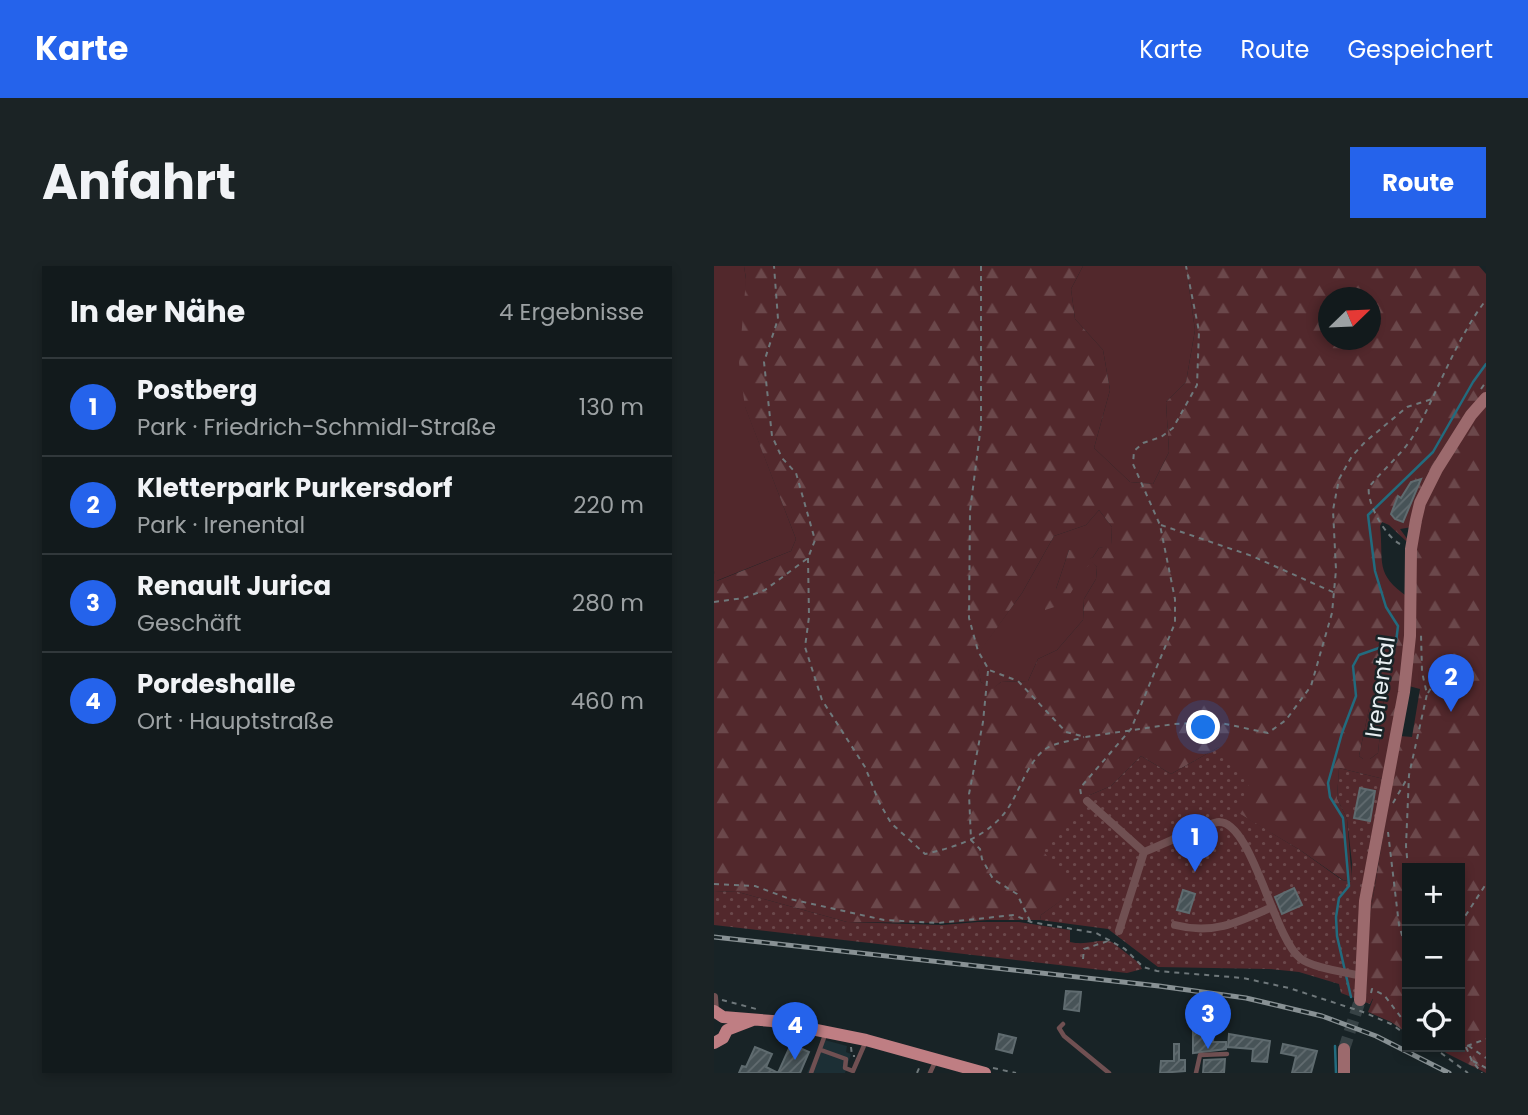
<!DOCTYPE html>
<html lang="de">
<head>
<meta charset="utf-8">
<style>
	body { margin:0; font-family:Poppins,sans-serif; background:#1b2325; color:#f1f3f6 }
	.controls { position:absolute; right:21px; bottom:21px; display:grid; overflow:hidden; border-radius:0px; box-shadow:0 4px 10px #0003 }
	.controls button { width:63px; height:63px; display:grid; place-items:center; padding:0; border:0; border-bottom:2px solid #31383b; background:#121a1c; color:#f1f3f6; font:35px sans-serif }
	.compass { position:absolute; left:604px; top:21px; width:63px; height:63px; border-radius:50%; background:#121a1c; box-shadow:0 4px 10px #0003; rotate:67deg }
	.you { position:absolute; left:490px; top:462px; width:24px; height:24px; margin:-18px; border:5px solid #fff; border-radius:50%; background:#1a73e8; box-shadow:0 0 0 10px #1a73e833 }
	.badge { display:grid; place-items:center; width:46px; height:46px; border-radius:50%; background:#2563eb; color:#fff; font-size:23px; font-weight:700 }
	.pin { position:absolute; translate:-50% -58px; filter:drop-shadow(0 2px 4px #0008) }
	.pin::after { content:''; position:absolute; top:37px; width:24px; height:21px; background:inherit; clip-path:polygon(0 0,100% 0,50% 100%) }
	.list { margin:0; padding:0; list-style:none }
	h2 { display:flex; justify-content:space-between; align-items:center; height:91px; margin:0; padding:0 28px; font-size:30px }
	h2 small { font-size:23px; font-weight:400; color:#9ca1a3 }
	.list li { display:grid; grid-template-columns:46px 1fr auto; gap:21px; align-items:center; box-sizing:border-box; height:98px; padding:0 28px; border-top:2px solid #31383b }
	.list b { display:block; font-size:26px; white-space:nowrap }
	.list p { margin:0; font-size:23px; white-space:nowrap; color:#9ca1a3 }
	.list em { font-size:23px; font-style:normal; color:#9ca1a3 }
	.icon { flex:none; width:38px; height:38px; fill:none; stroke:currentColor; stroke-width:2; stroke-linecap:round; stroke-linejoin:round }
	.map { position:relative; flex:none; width:772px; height:807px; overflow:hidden; border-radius:0px }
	header { display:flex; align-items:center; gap:42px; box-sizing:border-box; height:98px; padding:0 35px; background:#2563eb; color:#fff }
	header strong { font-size:33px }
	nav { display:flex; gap:38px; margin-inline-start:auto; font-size:24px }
	.intro { display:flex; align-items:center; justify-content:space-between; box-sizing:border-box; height:168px; padding:0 42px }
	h1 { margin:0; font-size:49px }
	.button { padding:18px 32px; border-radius:0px; background:#2563eb; color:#fff; font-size:24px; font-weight:700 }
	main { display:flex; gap:42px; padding:0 42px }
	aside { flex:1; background:#121a1c; border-radius:0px; box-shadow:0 4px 10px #0003 }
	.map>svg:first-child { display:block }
	.built { fill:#1c2f35 }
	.green { fill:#52282c }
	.forest { fill:url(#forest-firs); fill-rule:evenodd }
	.garden { fill:url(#garden-dots) }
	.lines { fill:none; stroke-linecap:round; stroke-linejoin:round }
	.stream { stroke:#226b7e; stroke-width:2.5 }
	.building { fill:url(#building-hatch); stroke:#5f6b6f; stroke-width:2 }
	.secondary-tunnel { stroke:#374245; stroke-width:12; stroke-dasharray:12 6; stroke-linecap:butt }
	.path { stroke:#6f787b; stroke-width:2; stroke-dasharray:5 5; stroke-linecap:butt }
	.lane { stroke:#705052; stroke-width:4.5 }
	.street { stroke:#705052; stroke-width:8 }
	.secondary { stroke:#9c6a6d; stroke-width:12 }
	.primary { stroke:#bf7e83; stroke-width:12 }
	.rail-casing { stroke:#889194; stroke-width:5 }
	.rail { stroke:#182326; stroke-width:2.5; stroke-dasharray:8; stroke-linecap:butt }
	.labels { text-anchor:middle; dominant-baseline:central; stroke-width:5; stroke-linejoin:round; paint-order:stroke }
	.street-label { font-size:23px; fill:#e8eff2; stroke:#182326 }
</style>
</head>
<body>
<header>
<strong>Karte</strong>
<nav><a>Karte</a><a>Route</a><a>Gespeichert</a></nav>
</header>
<div class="intro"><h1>Anfahrt</h1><a class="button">Route</a></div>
<main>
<aside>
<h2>In der Nähe<small>4 Ergebnisse</small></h2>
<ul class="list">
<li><span class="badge">1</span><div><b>Postberg</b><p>Park · Friedrich-Schmidl-Straße</p></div><em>130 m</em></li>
<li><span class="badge">2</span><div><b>Kletterpark Purkersdorf</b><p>Park · Irenental</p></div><em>220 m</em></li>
<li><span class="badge">3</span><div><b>Renault Jurica</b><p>Geschäft</p></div><em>280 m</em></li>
<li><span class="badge">4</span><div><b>Pordeshalle</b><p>Ort · Hauptstraße</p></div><em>460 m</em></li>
</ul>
</aside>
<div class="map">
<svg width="772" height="807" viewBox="0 0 772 807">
	<defs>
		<pattern id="forest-firs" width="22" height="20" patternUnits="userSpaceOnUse" patternTransform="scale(1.75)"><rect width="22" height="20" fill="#52282c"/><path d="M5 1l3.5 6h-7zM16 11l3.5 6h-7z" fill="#6b484b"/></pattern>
		<pattern id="garden-dots" width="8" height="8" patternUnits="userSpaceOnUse" patternTransform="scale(1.75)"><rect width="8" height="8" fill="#52282c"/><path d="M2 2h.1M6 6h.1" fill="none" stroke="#6b484b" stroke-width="1.8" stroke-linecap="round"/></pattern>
		<pattern id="building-hatch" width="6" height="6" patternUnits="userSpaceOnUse" patternTransform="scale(1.75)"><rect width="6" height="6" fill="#475357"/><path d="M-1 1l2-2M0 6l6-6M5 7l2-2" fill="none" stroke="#626c70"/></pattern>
	</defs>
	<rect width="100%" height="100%" fill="#182326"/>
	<!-- built -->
	<path class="built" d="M107 773 133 780 132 786 137 788 131 807H93L107 777Z"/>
	<!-- green -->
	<path class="green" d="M0 0H30L32 13 31 140 82 273 77 285 2 315 0 305Z
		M369 0H472L481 64 472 116 452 136 455 186 439 218 416 216 380 182 396 124 389 84 361 53 357 23Z
		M385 244 398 261 397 280 385 282 379 291 373 295 355 284 342 323 378 295 383 301 382 313 370 333 369 354 343 384 324 393 314 415 287 416 278 424 267 416 261 391 308 327 340 270 372 259Z
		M669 415 676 418 669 438 664 487 656 493H649L645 490 657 433 662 421Z"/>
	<!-- forest -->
	<path class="forest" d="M30 0H369L357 23 361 53 389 84 396 124 380 182 416 216 439 218 455 186 452 136 472 116 481 64 472 0H765L772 8V807L734 788 723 781H746V602H693V767L677 756 654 746 659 733 652 728 654 662 678 515 625 502 623 532 633 553 638 616 629 614 586 584 522 546 505 481 457 508 427 490 397 520 376 529 362 624 327 649 326 654H273L235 657 133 656 24 626 0 625V305L3 315 77 285 82 273 31 141 25 97 32 13ZM614 32H656V74H614ZM385 244 398 261 397 279 385 282 379 291 373 294 366 285 355 284 342 323 331 334V344L350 338 372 302 378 296 383 301 382 313 370 333 369 354 343 384 324 393 314 415 287 416 278 423 267 416 262 391 308 327 340 270 372 259ZM668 256 675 259 692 275 694 274 686 263 698 261 694 331C660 308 670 296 666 260ZM669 415 676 419 669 438 664 487 656 493H649L645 490 657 433 662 421ZM695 420 706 423 698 471 686 470Z"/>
	<!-- garden -->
	<path class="garden" d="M505 481 537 513 523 546 586 584 628 614 637 616 638 597 633 553 623 532 625 502 678 515 654 662 652 728 659 732 656 738 627 727 625 718 585 706 555 703 444 701 394 663 326 654 327 649 361 624 329 585 376 529 397 520 427 490 457 508Z
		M0 625 24 626 133 656 228 659 264 656H305L356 664V676C374 680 384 672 398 676L425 697 428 703 413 707 0 659Z"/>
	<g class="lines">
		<!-- stream -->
		<path class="stream" d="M637 731 623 670 622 651 625 632 635 620 629 552 616 531 614 517 628 467 642 430 639 400 645 389 682 376 684 360 672 341 661 305 654 249 719 186 759 116 772 98
			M621 780 622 807"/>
	</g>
	<!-- building -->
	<path class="building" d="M707 213 689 256 681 253 677 248 684 230 687 232 697 216Z
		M646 522 661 525 656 555 640 552Z
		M580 622 588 639 568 648 561 631Z
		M469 624 481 628 475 647 463 644Z
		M352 725 367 726 365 745 350 743Z
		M479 758 500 760 499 776H512V783L479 787Z
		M285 768 302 772 298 787 282 783Z
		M515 768 556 775 553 796 538 795 539 783 514 781Z
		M77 778 95 786 86 807H25L28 800 32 801 41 781 58 788 52 801 64 807Z
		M460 778H465V794H471V805L446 807 447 795H460Z
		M569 778 603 785 597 807H578L582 790 567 787Z
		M511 793 510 807H489L490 794Z"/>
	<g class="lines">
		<!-- secondary-tunnel -->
		<path class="secondary-tunnel" d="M630 783 646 734"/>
		<!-- path -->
		<path class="path" d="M267 0V159L256 245 255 352 264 385 275 404 304 415 352 466 371 471 460 458 502 456 554 467 572 454 597 420 618 347 622 304 619 244 625 213 638 190 651 176 693 141 718 133
			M767 123 772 116
			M447 259 538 290 621 327
			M686 278C672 271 652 237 655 221 670 202 689 188 701 167 724 125 742 73 772 34
			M94 292 95 351 91 381 108 434 151 501 165 536 177 557 211 588C247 580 282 568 300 532 308 517 317 492 333 482 343 476 359 475 370 471
			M0 336 30 332 51 324 94 292 101 274 82 207 68 192 58 170 50 96 64 53 60 0
			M274 405 269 456 255 528 257 574 266 583 268 593 279 613 303 628 316 655
			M714 427 723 412 737 401
			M367 528 366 522 417 463 461 357V333L446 259 419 198 420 185 429 177 447 171 459 162 483 119 485 65 472 0
			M679 537 694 511
			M674 566 685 659 693 686
			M694 602 692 580 695 509 713 428 708 406 707 368
			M0 618 41 620 76 633 170 654 224 657 300 649 317 656 382 667 411 683 429 701 443 705 529 712 575 722 649 746 677 758 693 769
			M746 658 772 618
			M369 693 370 683 397 674
			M657 727 658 723 670 729 693 759
			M8 734 46 744
			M746 774 772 792
			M753 780 772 773
			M137 781 138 790H141
			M719 781 754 807
			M752 781 758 795 768 807
			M759 795 772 802
			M279 802 302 807
			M203 807 206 800"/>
		<!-- lane -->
		<path class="lane" d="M349 758 345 762 350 770 395 807
			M107 784 132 793 131 802 139 805
			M139 805 152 775
			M97 807 111 769
			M216 807 222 794
			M482 807 486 789 513 788"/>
		<!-- street -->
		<path class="street" d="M373 535 430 586
			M461 659C499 669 525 656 558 641
			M405 665 430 586C443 581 496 556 505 556 538 556 559 670 586 692 598 702 631 706 648 710
			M0 731 1 745"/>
		<!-- secondary -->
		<path class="secondary" d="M646 734 651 635 690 426 696 370 697 283 702 254 706 237 723 203 757 149 772 132
			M630 807V783"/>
		<!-- primary -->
		<path class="primary" d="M0 745 9 751 58 755 152 774 271 807
			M0 777 9 772 13 764 39 754"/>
		<!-- rail casing -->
		<g class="rail-casing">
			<path id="rail" d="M0 671 445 720 532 732 608 750 662 770 735 807"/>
		</g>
		<!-- rail -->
		<use href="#rail" class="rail"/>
	</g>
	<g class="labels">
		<!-- street labels -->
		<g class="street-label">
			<text transform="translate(666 421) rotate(-82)">Irenental</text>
		</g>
	</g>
</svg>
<div class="controls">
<button>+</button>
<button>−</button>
<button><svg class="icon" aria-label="locate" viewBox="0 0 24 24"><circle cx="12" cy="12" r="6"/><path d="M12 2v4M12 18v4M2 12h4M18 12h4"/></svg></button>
</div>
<svg class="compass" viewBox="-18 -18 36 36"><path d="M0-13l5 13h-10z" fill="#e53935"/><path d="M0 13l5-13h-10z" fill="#9ca1a3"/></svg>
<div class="you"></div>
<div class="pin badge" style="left:481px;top:606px">1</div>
<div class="pin badge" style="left:737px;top:446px">2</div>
<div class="pin badge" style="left:494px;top:783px">3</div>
<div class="pin badge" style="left:81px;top:794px">4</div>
</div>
</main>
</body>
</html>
